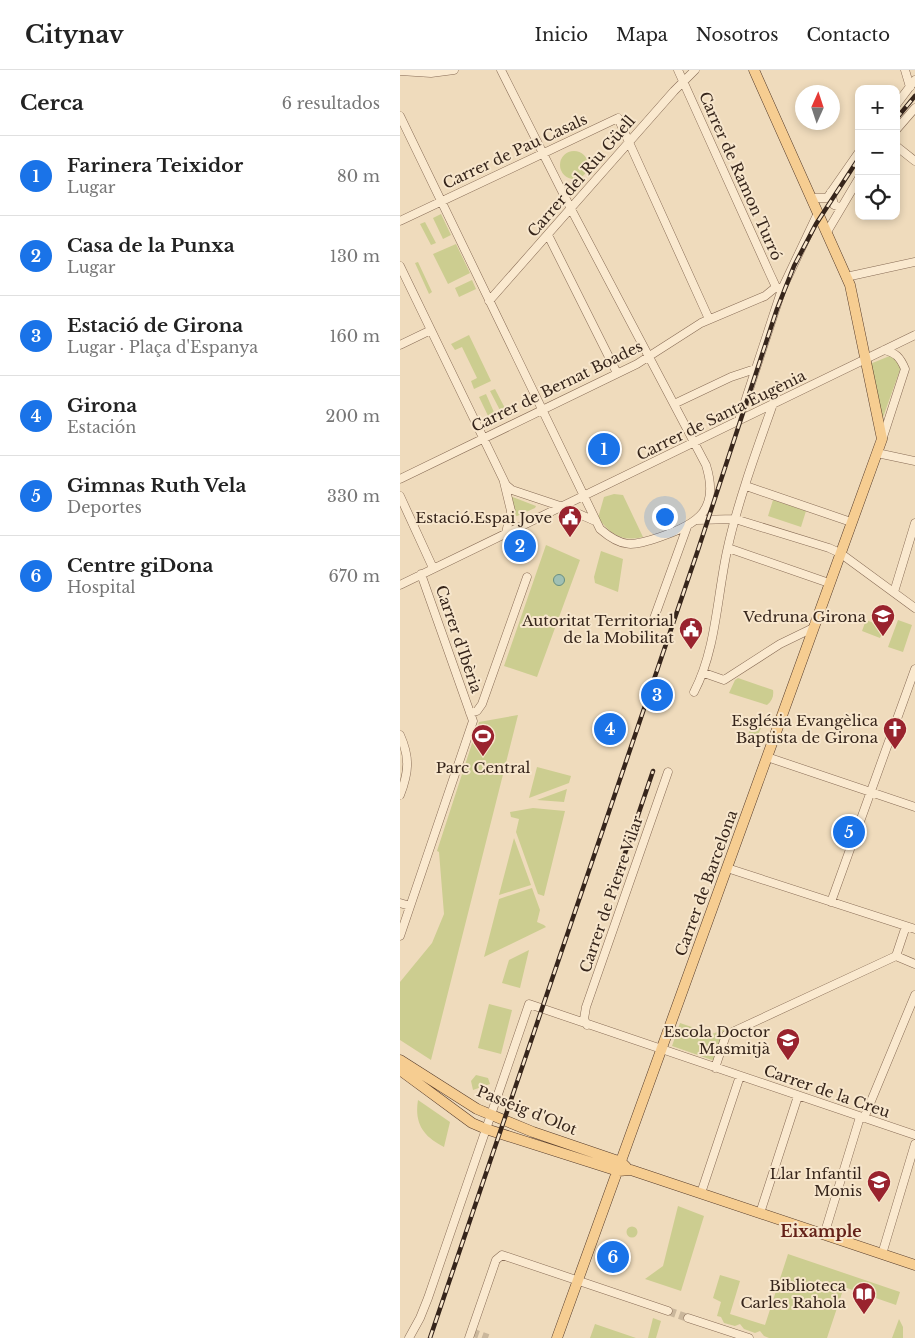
<!DOCTYPE html>
<html lang="es">
<head>
<meta charset="utf-8">
<style>
	body { margin:0; font-family:"Libre Baskerville",serif; background:#f2f2f2; color:#222 }
	.controls { position:absolute; right:15px; top:15px; display:grid; overflow:hidden; border-radius:10px; box-shadow:0 2px 8px #0003 }
	.controls button { width:45px; height:45px; display:grid; place-items:center; padding:0; border:0; border-bottom:1px solid #e0e0e0; background:#fff; color:#222; font:25px sans-serif }
	.compass { position:absolute; left:395px; top:15px; width:45px; height:45px; border-radius:50%; background:#fff; box-shadow:0 2px 8px #0003; rotate:3deg }
	.you { position:absolute; left:264px; top:446px; width:18px; height:18px; margin:-12px; border:4px solid #fff; border-radius:50%; background:#1a73e8; box-shadow:0 0 0 8px #1a73e833 }
	.badge { display:grid; place-items:center; width:32px; height:32px; border-radius:50%; background:#1a73e8; color:#fff; font-size:16px; font-weight:700 }
	.pin { position:absolute; translate:-50% -50%; border:2px solid #fff; box-shadow:0 1px 5px #0006 }
	.list { margin:0; padding:0; list-style:none }
	h2 { display:flex; justify-content:space-between; align-items:center; height:65px; margin:0; padding:0 20px; font-size:21px }
	h2 small { font-size:16px; font-weight:400; color:#767676 }
	.list li { display:grid; grid-template-columns:32px 1fr auto; gap:15px; align-items:center; box-sizing:border-box; height:80px; padding:0 20px; border-top:1px solid #e0e0e0 }
	.list b { display:block; font-size:19px; white-space:nowrap }
	.list p { margin:0; font-size:16px; white-space:nowrap; color:#767676 }
	.list em { font-size:16px; font-style:normal; color:#767676 }
	.icon { flex:none; width:28px; height:28px; fill:none; stroke:currentColor; stroke-width:2; stroke-linecap:round; stroke-linejoin:round }
	.map { position:relative; flex:none; width:515px; height:1268px; overflow:hidden }
	header { display:flex; align-items:center; gap:30px; box-sizing:border-box; height:70px; padding:0 25px; background:#fff; border-bottom:1px solid #e0e0e0 }
	header strong { font-size:24px }
	nav { display:flex; gap:28px; margin-inline-start:auto; font-size:18px }
	main { display:flex }
	aside { flex:1; background:#fff }
	.map>svg:first-child { display:block }
	.green { fill:#cccd90 }
	.water { fill:#a0c0b4; stroke:#688e81 }
	.lines { fill:none; stroke-linecap:round; stroke-linejoin:round }
	.minor-tunnel { stroke:#cab79c; stroke-width:8; stroke-dasharray:8 4; stroke-linecap:butt }
	.minor-casing { stroke:#876b55; stroke-width:9 }
	.major-casing { stroke:#543a2a; stroke-width:11 }
	.minor { stroke:#fae9cf; stroke-width:8 }
	.major { stroke:#f6cd91; stroke-width:10 }
	.rail-casing { stroke:#36251b; stroke-width:4.5 }
	.rail { stroke:#f7e6cc; stroke-width:2.5; stroke-dasharray:8; stroke-linecap:butt }
	.labels { text-anchor:middle; dominant-baseline:central; stroke-width:4; stroke-linejoin:round; paint-order:stroke }
	.street-label { font-size:15px; fill:#36251b; stroke:#f7e6cc }
	.poi-label { font-size:15px; fill:#36251b; stroke:#f7e6cc; text-anchor:end }
	.neighbourhood-label { font-size:16px; font-weight:bold; fill:#642118; stroke:#f7e6cc }
</style>
</head>
<body>
<header>
<strong>Citynav</strong>
<nav><a>Inicio</a><a>Mapa</a><a>Nosotros</a><a>Contacto</a></nav>
</header>
<main>
<aside>
<h2>Cerca<small>6 resultados</small></h2>
<ul class="list">
<li><span class="badge">1</span><div><b>Farinera Teixidor</b><p>Lugar</p></div><em>80 m</em></li>
<li><span class="badge">2</span><div><b>Casa de la Punxa</b><p>Lugar</p></div><em>130 m</em></li>
<li><span class="badge">3</span><div><b>Estació de Girona</b><p>Lugar · Plaça d'Espanya</p></div><em>160 m</em></li>
<li><span class="badge">4</span><div><b>Girona</b><p>Estación</p></div><em>200 m</em></li>
<li><span class="badge">5</span><div><b>Gimnas Ruth Vela</b><p>Deportes</p></div><em>330 m</em></li>
<li><span class="badge">6</span><div><b>Centre giDona</b><p>Hospital</p></div><em>670 m</em></li>
</ul>
</aside>
<div class="map">
<svg width="515" height="1268" viewBox="0 0 515 1268">
	<rect width="100%" height="100%" fill="#efdbbc"/>
	<!-- green -->
	<path class="green" d="M160 95a14 14 0 1 1 28 0a14 14 0 1 1-28 0Z
		M41 144 51 165 43 169 33 148Z
		M25 152 36 173 31 175 20 154Z
		M56 174 70 203 48 214 33 184Z
		M18 192 32 222 29 224 15 193Z
		M72 210 76 219 59 227 55 218Z
		M69 265 91 311 74 319 71 311 77 308 62 277 55 280 51 274Z
		M492 285 498 289 501 297 481 353 470 294Z
		M95 319 108 344 103 346 90 321Z
		M86 324 97 349 91 352 79 327Z
		M214 424 223 425 243 467C222 472 211 465 198 448L204 427Z
		M110 426 136 436 135 438 117 446 113 445Z
		M373 430 406 441 401 457 368 446Z
		M146 475 180 490 137 607 104 596Z
		M201 481 223 489 218 522 195 513 194 507Z
		M466 550 485 557 480 568 462 561Z
		M498 550 512 555 503 582 488 577Z
		M338 608 373 620C374 626 372 631 367 635L329 623 335 610Z
		M118 645 31 990 0 970V912L32 873 44 844 39 782 37 781 79 652Z
		M356 655 361 658 354 674 345 670 351 658Z
		M137 697 171 706 169 713 129 728Z
		M167 719 164 732 137 730Z
		M133 738 165 741 144 826 138 824 116 762 119 749 111 747 110 742Z
		M114 768 131 815 99 825Z
		M132 818 140 840 137 852 144 855 146 857 84 887 99 829Z
		M129 880 120 918 102 913 109 890Z
		M89 934 112 940 101 984 78 978Z
		M280 953 312 964 325 959 315 991 272 976Z
		M76 1005 88 1008 90 1014 73 1020 71 1011Z
		M18 1030 50 1052 44 1077C24 1067 14 1054 18 1030Z
		M278 1136 304 1146 281 1221 245 1209 263 1196Z
		M226.5 1162a5.5 5.5 0 1 1 11 0a5.5 5.5 0 1 1-11 0Z
		M388 1184 500 1222 496 1235 444 1217 427 1268H369L364 1266 360 1261 355 1263 344 1259 340 1254 335 1256 324 1253 321 1247 317 1246 321 1232 313 1228 320 1205 340 1211 330 1244 365 1255Z
		M253 1248 261 1251 256 1268H248Z
		M499 1249 503 1257V1268H492Z
		M195 1254 236 1268H190Z"/>
	<!-- water -->
	<path class="water" d="M153.5 510a5.5 5.5 0 1 1 11 0a5.5 5.5 0 1 1-11 0Z"/>
	<g class="lines">
		<!-- minor-tunnel -->
		<path class="minor-tunnel" d="M268 1241 288 1248
			M71 1262 88 1268"/>
		<!-- minor casing -->
		<g class="minor-casing">
			<path id="minor" d="M278 0 370 204 376 217 382 219
				M505 0 510 17
				M0 1 31 3 54 0
				M496 35 515 10
				M0 46 200 459C223 479 233 476 260 467 298 454 320 440 306 395L171 139 101 0
				M496 60 515 38
				M496 76 515 91
				M431 122 434 135 440 137
				M412 128H427L459 82
				M0 151 218 48 309 249
				M427 162 459 108
				M148 165 217 303
				M0 196 106 415 112 420 163 437 195 451
				M446 207 515 192
				M89 231 274 21 295 0
				M0 275 31 260
				M274 334 331 307 355 299
				M339 350 382 219 418 143
				M483 367 505 299C500 287 496 283 484 280
				M477 383 515 391
				M0 409 237 294 301 253 365 226 376 217
				M104 412 111 441 106 463
				M346 416 451 452
				M0 426 33 498
				M297 450 335 449 429 478 440 483 515 538
				M328 478 429 513
				M0 515 515 265
				M494 522 515 453
				M253 551 287 457
				M304 603 324 610 380 574 413 558
				M294 622C316 580 317 527 327 481 337 434 357 379 373 334
				M70 643 77 641 82 634 127 507
				M0 665C10 687 9 702 0 725
				M367 687 515 737
				M327 798 515 859
				M431 832 515 599
				M0 833 10 836
				M0 866 73 651 21 504
				M496 886 506 856
				M496 886 515 894
				M187 955 184 949 186 937 268 702
				M315 998 326 965 496 886
				M464 1048 515 925
				M301 1123 340 1006
				M360 1143 398 1026
				M424 1165 460 1047
				M482 1184 515 1074
				M288 1248 349 1268
				M9 1268 20 1248 28 1228 129 934 515 1065
				M69 1268 96 1190 102 1185 268 1241"/>
		</g>
		<!-- major casing -->
		<g class="major-casing">
			<path id="major" d="M0 990 77 1039 133 1062 221 1092 226 1097
				M0 1000 72 1053 86 1059 218 1101 231 1100 515 1195
				M157 1268 482 369 450 215 354 0"/>
		</g>
		<!-- minor -->
		<use href="#minor" class="minor"/>
		<!-- major -->
		<use href="#major" class="major"/>
		<!-- rail casing -->
		<g class="rail-casing">
			<path id="rail" d="M496 49 515 26
				M216 810 253 701
				M30 1268 298 480 377 239 394 196 416 154 459 88"/>
		</g>
		<!-- rail -->
		<use href="#rail" class="rail"/>
	</g>
	<!-- icons -->
	<defs>
		<g id="civic-pin" transform="scale(1.25)"><path d="M0 17L-7.5 6A9.5 9.5 0 1 1 7.5 6Z" fill="#99232e" stroke="#f7e6cc"/><path d="M-.6-6.5H3V-4.5H.6V-3L4-1V1h2V6H-6V1h2V-1L-.6-3ZM-1.2 2.5V6h2.4V2.5Z" fill="#fff"/></g>
		<g id="school-pin" transform="scale(1.25)"><path d="M0 17L-7.5 6A9.5 9.5 0 1 1 7.5 6Z" fill="#99232e" stroke="#f7e6cc"/><path d="M0-5L7-2L0 1L-7-2ZM-4 1L0 2.5L4 1V4Q0 6-4 4Z" fill="#fff"/></g>
		<g id="church-pin" transform="scale(1.25)"><path d="M0 17L-7.5 6A9.5 9.5 0 1 1 7.5 6Z" fill="#99232e" stroke="#f7e6cc"/><path d="M-1.2-6h2.4v3.5h3.3v2.4h-3.3V6h-2.4V-.1h-3.3v-2.4h3.3Z" fill="#fff"/></g>
		<g id="stadium-pin" transform="scale(1.25)"><path d="M0 17L-7.5 6A9.5 9.5 0 1 1 7.5 6Z" fill="#99232e" stroke="#f7e6cc"/><path d="M0-5a6.5 5 0 1 0 0 10a6.5 5 0 1 0 0-10ZM-3.5-1.8h7v3.6h-7Z" fill="#fff"/></g>
		<g id="library-pin" transform="scale(1.25)"><path d="M0 17L-7.5 6A9.5 9.5 0 1 1 7.5 6Z" fill="#99232e" stroke="#f7e6cc"/><path d="M-6-4Q-3-5.5-.7-3.5V5Q-3 3-6 4ZM6-4Q3-5.5 .7-3.5V5Q3 3 6 4Z" fill="#fff"/></g>
	</defs>
	<g fill-rule="evenodd">
		<use href="#civic-pin" x="170" y="447"/>
		<use href="#school-pin" x="483" y="546"/>
		<use href="#civic-pin" x="291" y="559"/>
		<use href="#church-pin" x="495" y="659"/>
		<use href="#stadium-pin" x="83" y="666"/>
		<use href="#school-pin" x="388" y="970"/>
		<use href="#school-pin" x="479" y="1112"/>
		<use href="#library-pin" x="464" y="1224"/>
	</g>
	<g class="labels">
		<!-- street labels -->
		<g class="street-label">
			<text transform="translate(115 81) rotate(-25)">Carrer de Pau Casals</text>
			<text transform="translate(181 106) rotate(-49)">Carrer del Riu Güell</text>
			<text transform="translate(341 106) rotate(66)">Carrer de Ramon Turró</text>
			<text transform="translate(157 316) rotate(-26)">Carrer de Bernat Boades</text>
			<text transform="translate(321 345) rotate(-26)">Carrer de Santa Eugènia</text>
			<text transform="translate(59 569) rotate(71)">Carrer d'Ibèria</text>
			<text transform="translate(306 813) rotate(-70)">Carrer de Barcelona</text>
			<text transform="translate(211 824) rotate(-71)">Carrer de Pierre Vilar</text>
			<text transform="translate(427 1021) rotate(19)">Carrer de la Creu</text>
			<text transform="translate(127 1040) rotate(22)">Passeig d'Olot</text>
		</g>
		<!-- poi labels -->
		<g class="poi-label">
			<text x="152" y="447">Estació.Espai Jove</text>
			<text x="466" y="546">Vedruna Girona</text>
			<text x="274" y="550">Autoritat Territorial<tspan x="274" dy="17">de la Mobilitat</tspan></text>
			<text x="478" y="650">Església Evangèlica<tspan x="478" dy="17">Baptista de Girona</tspan></text>
			<text x="83" y="697" text-anchor="middle">Parc Central</text>
			<text x="370" y="961">Escola Doctor<tspan x="370" dy="17">Masmitjà</tspan></text>
			<text x="462" y="1103">Llar Infantil<tspan x="462" dy="17">Monis</tspan></text>
			<text x="446" y="1215">Biblioteca<tspan x="446" dy="17">Carles Rahola</tspan></text>
		</g>
		<!-- neighbourhood labels -->
		<g class="neighbourhood-label">
			<text x="421" y="1161">Eixample</text>
		</g>
	</g>
</svg>
<div class="controls">
<button>+</button>
<button>−</button>
<button><svg class="icon" aria-label="locate" viewBox="0 0 24 24"><circle cx="12" cy="12" r="6"/><path d="M12 2v4M12 18v4M2 12h4M18 12h4"/></svg></button>
</div>
<svg class="compass" viewBox="-18 -18 36 36"><path d="M0-13l5 13h-10z" fill="#e53935"/><path d="M0 13l5-13h-10z" fill="#767676"/></svg>
<div class="you"></div>
<div class="pin badge" style="left:204px;top:379px">1</div>
<div class="pin badge" style="left:120px;top:476px">2</div>
<div class="pin badge" style="left:257px;top:625px">3</div>
<div class="pin badge" style="left:210px;top:659px">4</div>
<div class="pin badge" style="left:449px;top:762px">5</div>
<div class="pin badge" style="left:213px;top:1187px">6</div>
</div>
</main>
</body>
</html>
